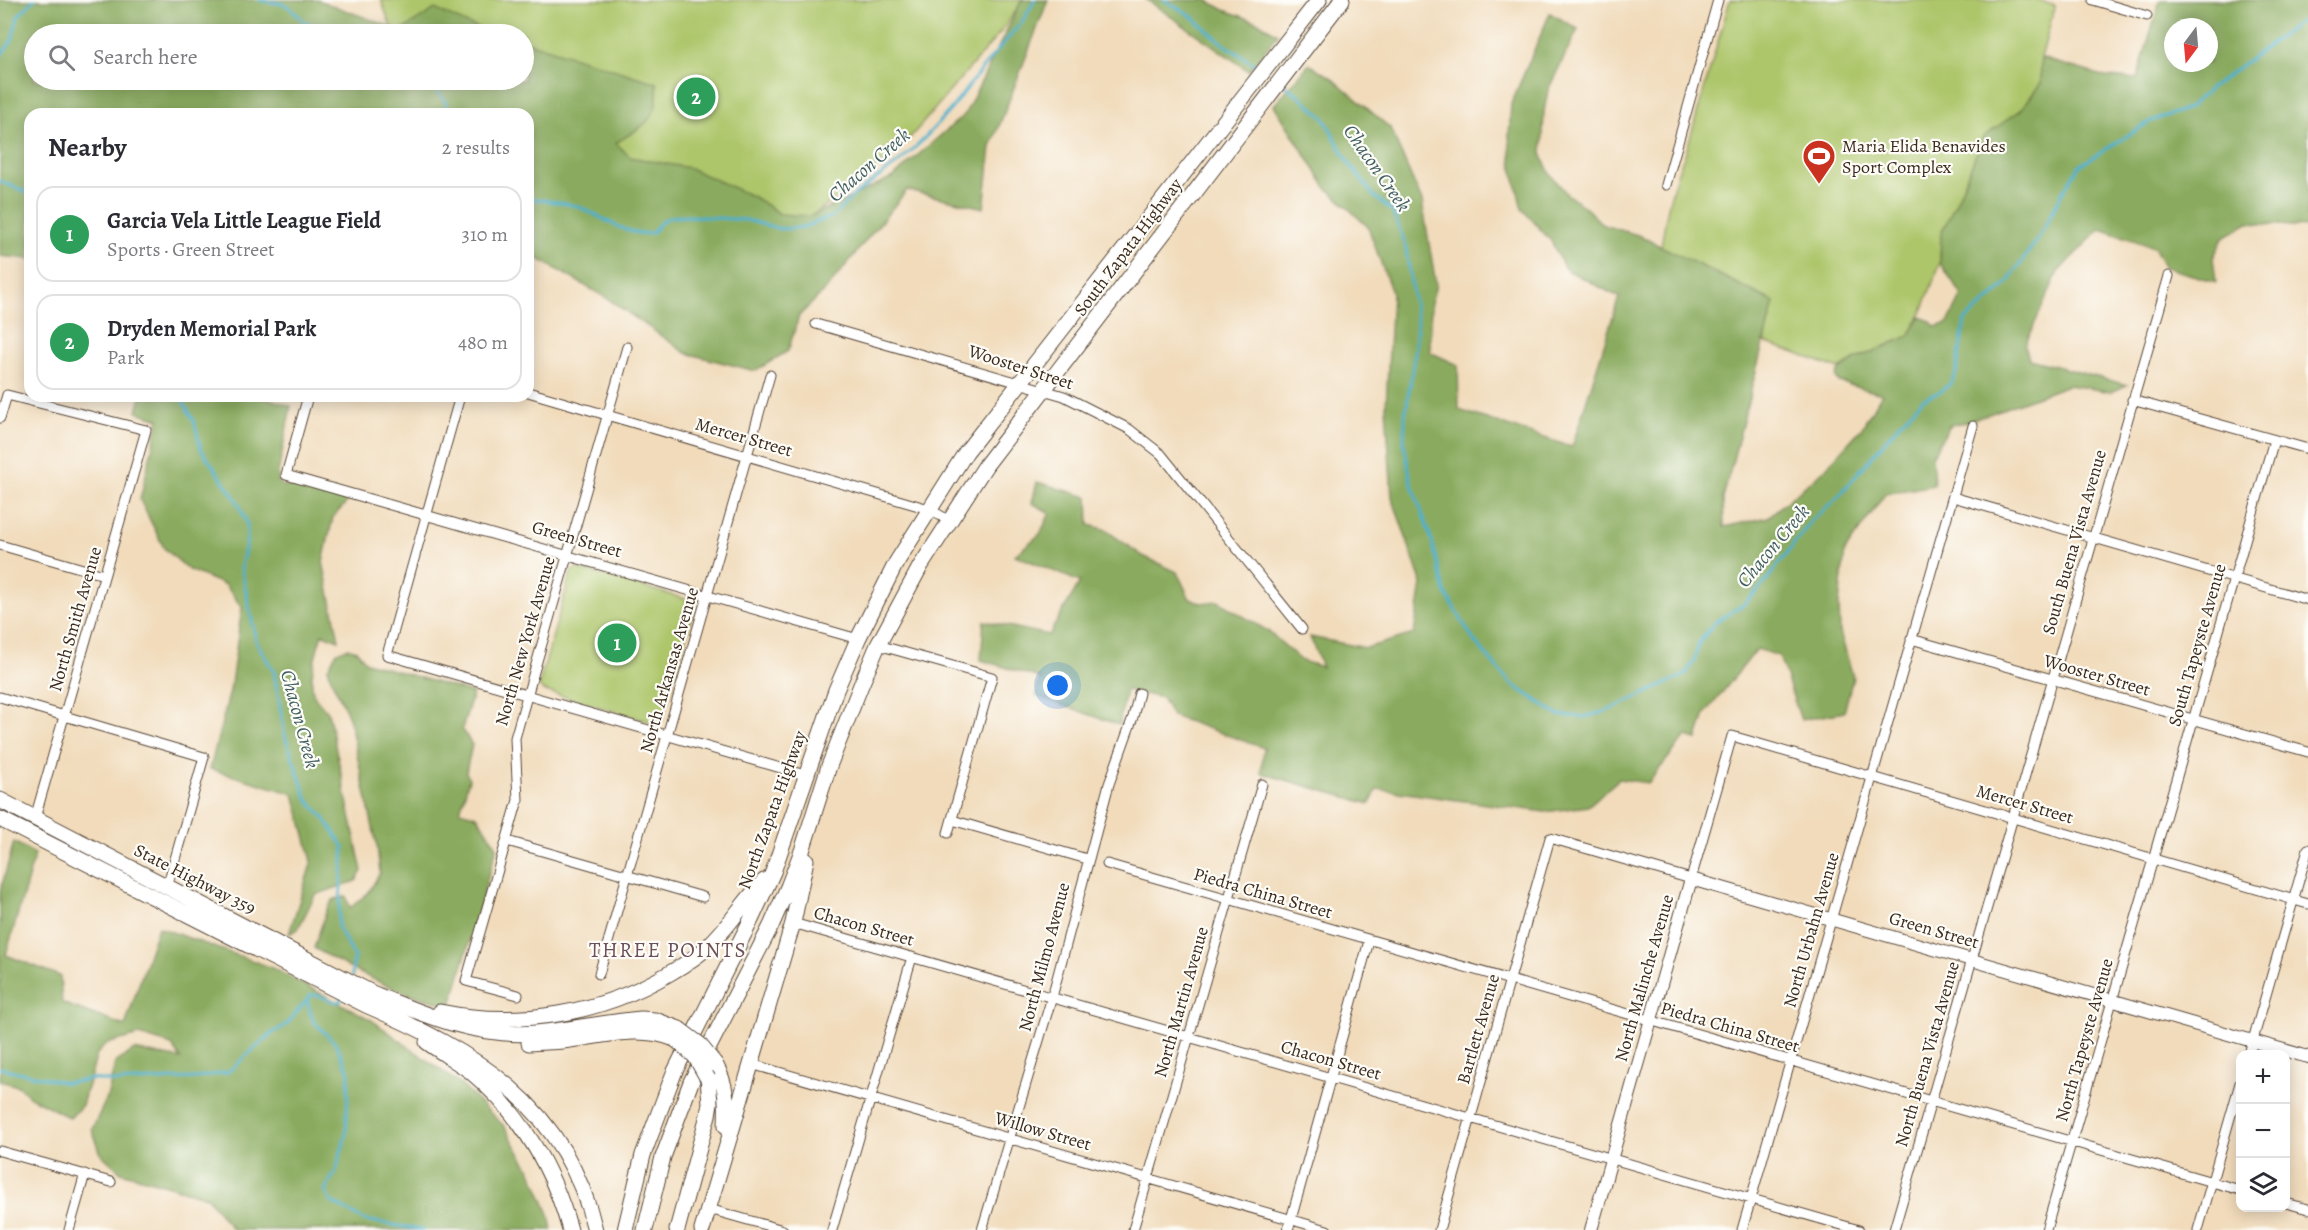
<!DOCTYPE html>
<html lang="en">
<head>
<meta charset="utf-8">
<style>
	body { margin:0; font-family:Alegreya,serif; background:#f7f7f7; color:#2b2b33 }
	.controls { position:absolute; right:18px; bottom:18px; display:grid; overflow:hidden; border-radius:12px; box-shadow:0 3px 15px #0003 }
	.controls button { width:54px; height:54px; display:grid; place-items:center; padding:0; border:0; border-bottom:2px solid #e1e1e2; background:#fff; color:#2b2b33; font:30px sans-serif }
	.compass { position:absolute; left:2164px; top:18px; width:54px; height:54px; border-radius:50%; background:#fff; box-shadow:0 3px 15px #0003; rotate:196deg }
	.you { position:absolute; left:1058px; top:686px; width:21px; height:21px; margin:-15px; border:4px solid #fff; border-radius:50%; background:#1a73e8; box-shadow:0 0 0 9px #1a73e833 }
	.badge { display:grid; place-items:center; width:39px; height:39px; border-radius:50%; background:#b45309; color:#fff; font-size:20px; font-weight:700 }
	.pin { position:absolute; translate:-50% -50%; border:3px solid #fff; box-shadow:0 2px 6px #0006 }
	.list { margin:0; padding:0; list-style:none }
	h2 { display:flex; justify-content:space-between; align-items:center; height:78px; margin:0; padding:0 24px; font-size:26px }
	h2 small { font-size:20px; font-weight:400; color:#7c7c81 }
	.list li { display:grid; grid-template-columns:39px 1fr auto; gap:18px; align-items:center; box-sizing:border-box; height:96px; margin:0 12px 12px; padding:0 12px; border:2px solid #e1e1e2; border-radius:18px }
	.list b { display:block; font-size:22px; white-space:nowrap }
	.list p { margin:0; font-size:20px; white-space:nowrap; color:#7c7c81 }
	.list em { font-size:20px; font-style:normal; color:#7c7c81 }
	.icon { flex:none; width:33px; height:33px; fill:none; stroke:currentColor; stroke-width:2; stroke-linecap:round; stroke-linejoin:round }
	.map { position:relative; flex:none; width:2308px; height:1230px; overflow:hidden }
	.search { position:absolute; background:#fff; box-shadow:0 3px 15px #0003; left:24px; top:24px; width:510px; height:66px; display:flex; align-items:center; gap:15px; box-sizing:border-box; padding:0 21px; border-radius:33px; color:#7c7c81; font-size:22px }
	.panel { position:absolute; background:#fff; box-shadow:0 3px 15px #0003; left:24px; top:108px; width:510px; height:294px; border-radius:18px }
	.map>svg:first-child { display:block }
	.green { fill:#adc66b; stroke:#747844; stroke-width:1.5 }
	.forest { fill:#8aab5f; stroke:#626a3e; stroke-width:1.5; fill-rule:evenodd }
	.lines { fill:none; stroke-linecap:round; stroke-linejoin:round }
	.stream { stroke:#4db0cc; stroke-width:3 }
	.minor-casing { stroke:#564536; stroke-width:11 }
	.tertiary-casing { stroke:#564536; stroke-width:14 }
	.primary-casing { stroke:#564536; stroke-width:17 }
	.minor { stroke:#fff; stroke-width:9 }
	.tertiary { stroke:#fff; stroke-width:12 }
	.primary { stroke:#fff; stroke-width:15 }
	.primary-bridge-casing { stroke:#564536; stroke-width:17; stroke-linecap:butt }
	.primary-bridge { stroke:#fff; stroke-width:15 }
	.labels { text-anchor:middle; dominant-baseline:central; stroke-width:4.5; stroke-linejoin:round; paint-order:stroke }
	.poi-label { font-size:18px; fill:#3b2a1e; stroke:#fdfcf7; text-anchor:start }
	.street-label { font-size:18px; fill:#3b2a1e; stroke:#fdfcf7 }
	.water-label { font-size:20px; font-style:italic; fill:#426064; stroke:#fdfcf7 }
	.quarter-label { font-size:21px; letter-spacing:1.5px; fill:#6c505c; stroke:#fdfcf7 }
</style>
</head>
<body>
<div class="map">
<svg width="2308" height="1230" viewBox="0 0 2308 1230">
	<rect width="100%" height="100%" fill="#fdfcf7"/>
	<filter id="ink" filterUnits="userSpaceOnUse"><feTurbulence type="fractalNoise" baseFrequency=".0167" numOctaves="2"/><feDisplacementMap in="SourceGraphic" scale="12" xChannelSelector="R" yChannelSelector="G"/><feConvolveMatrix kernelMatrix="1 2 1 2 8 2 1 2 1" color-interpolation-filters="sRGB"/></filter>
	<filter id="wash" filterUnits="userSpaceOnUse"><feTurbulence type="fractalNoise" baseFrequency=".008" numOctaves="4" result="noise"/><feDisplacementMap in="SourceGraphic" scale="24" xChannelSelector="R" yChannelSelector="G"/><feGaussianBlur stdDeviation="1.35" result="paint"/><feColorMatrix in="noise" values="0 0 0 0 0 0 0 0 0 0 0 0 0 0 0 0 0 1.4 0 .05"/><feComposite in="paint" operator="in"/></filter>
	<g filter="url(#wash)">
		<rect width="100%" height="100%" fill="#f1dbbb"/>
		<!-- green -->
		<path class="green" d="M381 0H1023L1004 28 909 139 856 185 811 216 782 222 532 157 524 80V34H394Z
			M1730 0H2036L2055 6 2041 58V83L2021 110 1983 137 1959 196 1941 234 1940 263 1920 317 1909 336 1856 359 1839 369 1764 342 1774 302 1661 247C1666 214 1672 183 1686 152Z
			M576 568 693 601 695 605 662 721 657 724 542 690 539 685 571 572Z"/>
		<!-- forest -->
		<path class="forest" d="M0 0H318L401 31 435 9 470 25 502 34H34V80H524V41L657 83C660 121 644 125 616 143L630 157 689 168 754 197 780 214 811 216 893 177 965 114 1022 0H1048L991 147 984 208 907 190 829 286 799 316 788 351 755 371 686 353 605 297 528 253V114H30V259L0 256Z
			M1147 0H1207L1224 10 1258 22 1278 34 1249 71Z
			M2160 0H2308V227L2248 223 2224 237 2213 258 2216 282 2165 267 2154 247 2100 229 2058 272 2025 345 2029 359 2127 385 2112 392 2068 385 1970 421 1950 425 1932 456 1934 485 1885 494 1845 551 1839 604 1840 632 1853 677 1844 712 1801 720 1779 656 1757 649 1705 714 1697 739 1686 736 1648 783 1619 779 1588 806 1545 812 1377 789 1370 804 1261 773 1264 748 1172 716 1162 698 1126 690 1119 725 1036 696 1040 678 981 660 984 621 1049 635 1080 582 1015 555 1040 534 1050 513 1032 503 1037 482 1088 497 1089 525 1104 529 1143 556 1177 572 1190 599 1201 603 1218 601 1268 631 1302 661 1322 667 1310 637 1366 648 1414 634 1422 584 1392 497 1386 407 1392 293 1368 227 1325 186 1274 105 1309 64 1331 77 1390 128 1422 201 1436 285 1431 303 1430 352 1458 365 1459 410 1572 447 1619 297 1565 269 1551 241 1522 209 1512 167 1509 136 1511 104 1550 13 1578 29 1548 90 1544 111 1542 156 1550 174 1568 195 1585 207 1603 225 1638 235 1774 302 1723 498 1724 527 1768 517 1822 472 1861 429 1882 394 1839 382 1836 377 1839 370 1856 359 1909 336 1920 317 1930 321 1936 327 1948 323 1962 295 1940 263 1941 234 1959 196 1983 137 2021 110 2041 83V58L2106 77 2137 79ZM2173 27H2209V63H2173Z
			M141 396H260L291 406 278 473V482L284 486H296L349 500 333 517 323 562 339 640 322 634C317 649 307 683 315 697 319 702 324 708 328 712L362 871 356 881 315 895 298 929 289 934 312 861 294 794 210 769 230 691 242 607 225 585 189 570 164 548 140 500 159 419 137 412Z
			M347 648 357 651 366 662 473 693 462 729 472 745 466 772 469 779 460 811 477 816 497 847 451 1005C402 996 357 973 314 948L327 909 333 900 346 896 350 908 369 892 380 873 377 846 349 718C343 700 331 685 328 668L337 652Z
			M14 842 35 854 6 955 60 976 62 1003 125 1026 158 927 270 967 370 1019 459 1083 504 1126 531 1171 549 1214 552 1230H233L207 1197 121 1172 101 1154 92 1129 107 1098 115 1063 134 1050 181 1059 172 1045 139 1035 106 1044 97 1054 82 1105 70 1118 30 1097 18 1086 0 1081V892Z"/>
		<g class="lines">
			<!-- stream -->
			<path class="stream" d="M260 0C269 4 280 1 287 6 298 12 300 22 313 25 319 26 325 25 331 25 344 25 355 29 367 34
				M1164 0 1190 15 1222 43 1260 68
				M0 57 12 40 18 16 34 0
				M428 80 445 101 450 114
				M1283 84 1300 96 1324 118 1348 162 1373 195 1392 211 1405 243 1417 320 1416 346 1405 416 1404 443 1411 482 1432 541 1445 592 1474 641 1510 683 1558 715 1584 717 1607 711 1685 675 1694 661 1699 643 1714 623 1744 604 1763 585 1811 521 1838 497 1901 422 1923 399 1939 392 1950 384 1956 373 1965 320 2005 286 2041 234 2061 195 2079 166 2151 121 2189 108 2207 91 2308 16
				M0 181 30 194
				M528 198C544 201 563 201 579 207 604 217 624 236 652 233L661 222 670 217 690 216 746 220 781 229 803 227 833 216 854 195 898 163 921 142 952 108 984 66 1022 22 1035 0
				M180 396 194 421 201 449 237 501 247 524V540L241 567 256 641 274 672 285 736 307 799 324 818 344 847 338 927 354 956 352 976
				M307 1001 313 1021 336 1044 349 1072 346 1134 336 1171 325 1190 330 1201 364 1220 424 1230
				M0 1068 67 1083 92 1079 116 1082 195 1078 228 1072 271 1034 287 1024 311 995C320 994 329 1001 339 1002L342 998"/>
		</g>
	</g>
	<g filter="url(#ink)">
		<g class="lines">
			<!-- minor casing -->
			<g class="minor-casing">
				<path id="minor" d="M2093 0 2147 16
					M1666 185 1718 0
					M816 324 1064 396 1129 429 1161 454 1302 629
					M528 392 929 509 948 520
					M308 396 286 475 858 639
					M460 396 387 655 805 775
					M2132 400 2308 449
					M0 418 7 395 146 430 35 818
					M1953 497 2308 600
					M0 545 104 575
					M1911 639 2308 752
					M878 645 992 677 948 833
					M0 697 204 757 167 887
					M952 820 1087 859
					M507 841 703 897
					M1107 864 2240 1190
					M793 923 1859 1230
					M599 974 770 375
					M518 995 466 981 518 800 515 738 627 347
					M2249 1054 2308 849
					M751 1064 1327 1230
					M0 1151 111 1182
					M2286 1203 2308 1209
					M709 1209 783 1230
					M69 1230 85 1174
					M832 1230 912 957
					M982 1230 1052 997 1109 784 1133 717 1139 693
					M1133 1230 1262 784
					M1288 1230 1369 941
					M1439 1230 1550 838 1691 879 1732 736 2308 904
					M1742 1230 1973 426
					M1894 1230 2169 276
					M2046 1230 2274 440
					M2198 1230 2240 1083"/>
			</g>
			<!-- tertiary casing -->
			<g class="tertiary-casing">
				<path id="tertiary" d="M1591 1230 1691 879 2308 1057"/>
			</g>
			<!-- primary casing -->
			<g class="primary-casing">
				<path id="primary" d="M0 800 372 993C425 1015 477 1038 536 1033 571 1030 606 1022 641 1019L655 1020 679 1029
					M0 819 366 1005C475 1052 566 1105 595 1230
					M440 1012C519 1028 601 1014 670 973 682 966 694 959 704 950 729 928 742 903 764 881
					M427 1042C441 1052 456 1061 470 1071 520 1112 553 1168 570 1230
					M529 1043C540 1042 552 1042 563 1041 601 1037 638 1024 675 1039
					M715 1064C727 1085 727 1102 726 1126
					M625 1230 643 1155 674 1073 751 920 773 872 836 690 858 639 896 563 966 452 1319 0
					M645 1230 663 1157 691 1082 771 926 788 887 802 851 829 766 861 685 878 645 920 567 986 465 1342 0
					M677 1230 708 1115 710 1103 708 1079
					M702 1230 793 923 806 860"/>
			</g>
			<!-- minor -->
			<use href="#minor" class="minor"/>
			<!-- tertiary -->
			<use href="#tertiary" class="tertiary"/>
			<!-- primary -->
			<use href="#primary" class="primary"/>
			<!-- primary-bridge casing -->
			<g class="primary-bridge-casing">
				<path id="primary-bridge" d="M679 1029 699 1044 715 1064
					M675 1039 695 1056 708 1079"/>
			</g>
			<!-- primary-bridge -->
			<use href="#primary-bridge" class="primary-bridge"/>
		</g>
	</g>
	<!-- icons -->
	<defs>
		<g id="stadium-pin" transform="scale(1.725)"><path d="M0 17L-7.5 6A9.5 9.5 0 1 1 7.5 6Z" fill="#c8321e" stroke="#fdfcf7"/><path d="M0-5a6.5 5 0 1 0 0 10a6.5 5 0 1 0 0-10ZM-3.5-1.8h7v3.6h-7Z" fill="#fff"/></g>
	</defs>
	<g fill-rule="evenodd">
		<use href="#stadium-pin" x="1819" y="156"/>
	</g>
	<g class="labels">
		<!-- poi labels -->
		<g class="poi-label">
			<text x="1842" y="146">Maria Elida Benavides<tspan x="1842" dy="21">Sport Complex</tspan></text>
		</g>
		<!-- street labels -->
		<g class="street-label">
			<text transform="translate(1128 247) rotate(-53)">South Zapata Highway</text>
			<text transform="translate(1021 367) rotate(18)">Wooster Street</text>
			<text transform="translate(744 437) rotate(16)">Mercer Street</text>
			<text transform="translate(577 539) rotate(16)">Green Street</text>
			<text transform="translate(2074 542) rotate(-74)">South Buena Vista Avenue</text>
			<text transform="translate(75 619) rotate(-74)">North Smith Avenue</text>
			<text transform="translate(525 641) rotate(-74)">North New York Avenue</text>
			<text transform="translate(2197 645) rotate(-74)">South Tapeyste Avenue</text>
			<text transform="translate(669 670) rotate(-74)">North Arkansas Avenue</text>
			<text transform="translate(2097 675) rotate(16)">Wooster Street</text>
			<text transform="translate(2025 804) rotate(16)">Mercer Street</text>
			<text transform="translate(772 810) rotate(-70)">North Zapata Highway</text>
			<text transform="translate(195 879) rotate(27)">State Highway 359</text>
			<text transform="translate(1263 893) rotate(16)">Piedra China Street</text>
			<text transform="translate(864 926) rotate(16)">Chacon Street</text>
			<text transform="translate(1811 930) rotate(-74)">North Urbahn Avenue</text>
			<text transform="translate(1934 930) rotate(16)">Green Street</text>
			<text transform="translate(1044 957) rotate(-75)">North Milmo Avenue</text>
			<text transform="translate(1644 978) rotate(-74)">North Malinche Avenue</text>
			<text transform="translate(1181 1002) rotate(-74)">North Martin Avenue</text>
			<text transform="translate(1730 1027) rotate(16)">Piedra China Street</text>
			<text transform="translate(1478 1029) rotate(-74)">Bartlett Avenue</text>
			<text transform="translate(2084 1040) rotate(-74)">North Tapeyste Avenue</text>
			<text transform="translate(1927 1054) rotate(-74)">North Buena Vista Avenue</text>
			<text transform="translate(1331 1060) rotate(16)">Chacon Street</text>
			<text transform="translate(1043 1131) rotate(16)">Willow Street</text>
		</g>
		<!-- water labels -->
		<g class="water-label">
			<text transform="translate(869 165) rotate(-41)">Chacon Creek</text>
			<text transform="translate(1377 168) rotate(55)">Chacon Creek</text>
			<text transform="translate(1773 546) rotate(-50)">Chacon Creek</text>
			<text transform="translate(300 719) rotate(75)">Chacon Creek</text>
		</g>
		<!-- quarter labels -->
		<g class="quarter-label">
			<text x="668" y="950">THREE POINTS</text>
		</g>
	</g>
</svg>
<div class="controls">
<button>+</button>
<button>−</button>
<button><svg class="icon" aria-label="layers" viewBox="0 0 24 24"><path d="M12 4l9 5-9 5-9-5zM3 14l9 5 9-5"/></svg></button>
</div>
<svg class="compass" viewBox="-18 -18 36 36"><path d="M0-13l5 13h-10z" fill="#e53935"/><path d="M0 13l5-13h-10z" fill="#7c7c81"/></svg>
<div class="you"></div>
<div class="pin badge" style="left:617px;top:643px;background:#2e9e5b">1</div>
<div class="pin badge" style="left:696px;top:97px;background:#2e9e5b">2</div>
<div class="search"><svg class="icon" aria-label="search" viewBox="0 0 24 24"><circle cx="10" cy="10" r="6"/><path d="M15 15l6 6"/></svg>Search here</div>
<section class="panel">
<h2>Nearby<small>2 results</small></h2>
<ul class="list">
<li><span class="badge" style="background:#2e9e5b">1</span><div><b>Garcia Vela Little League Field</b><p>Sports · Green Street</p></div><em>310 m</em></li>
<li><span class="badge" style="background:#2e9e5b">2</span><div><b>Dryden Memorial Park</b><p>Park</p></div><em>480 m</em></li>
</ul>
</section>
</div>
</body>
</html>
